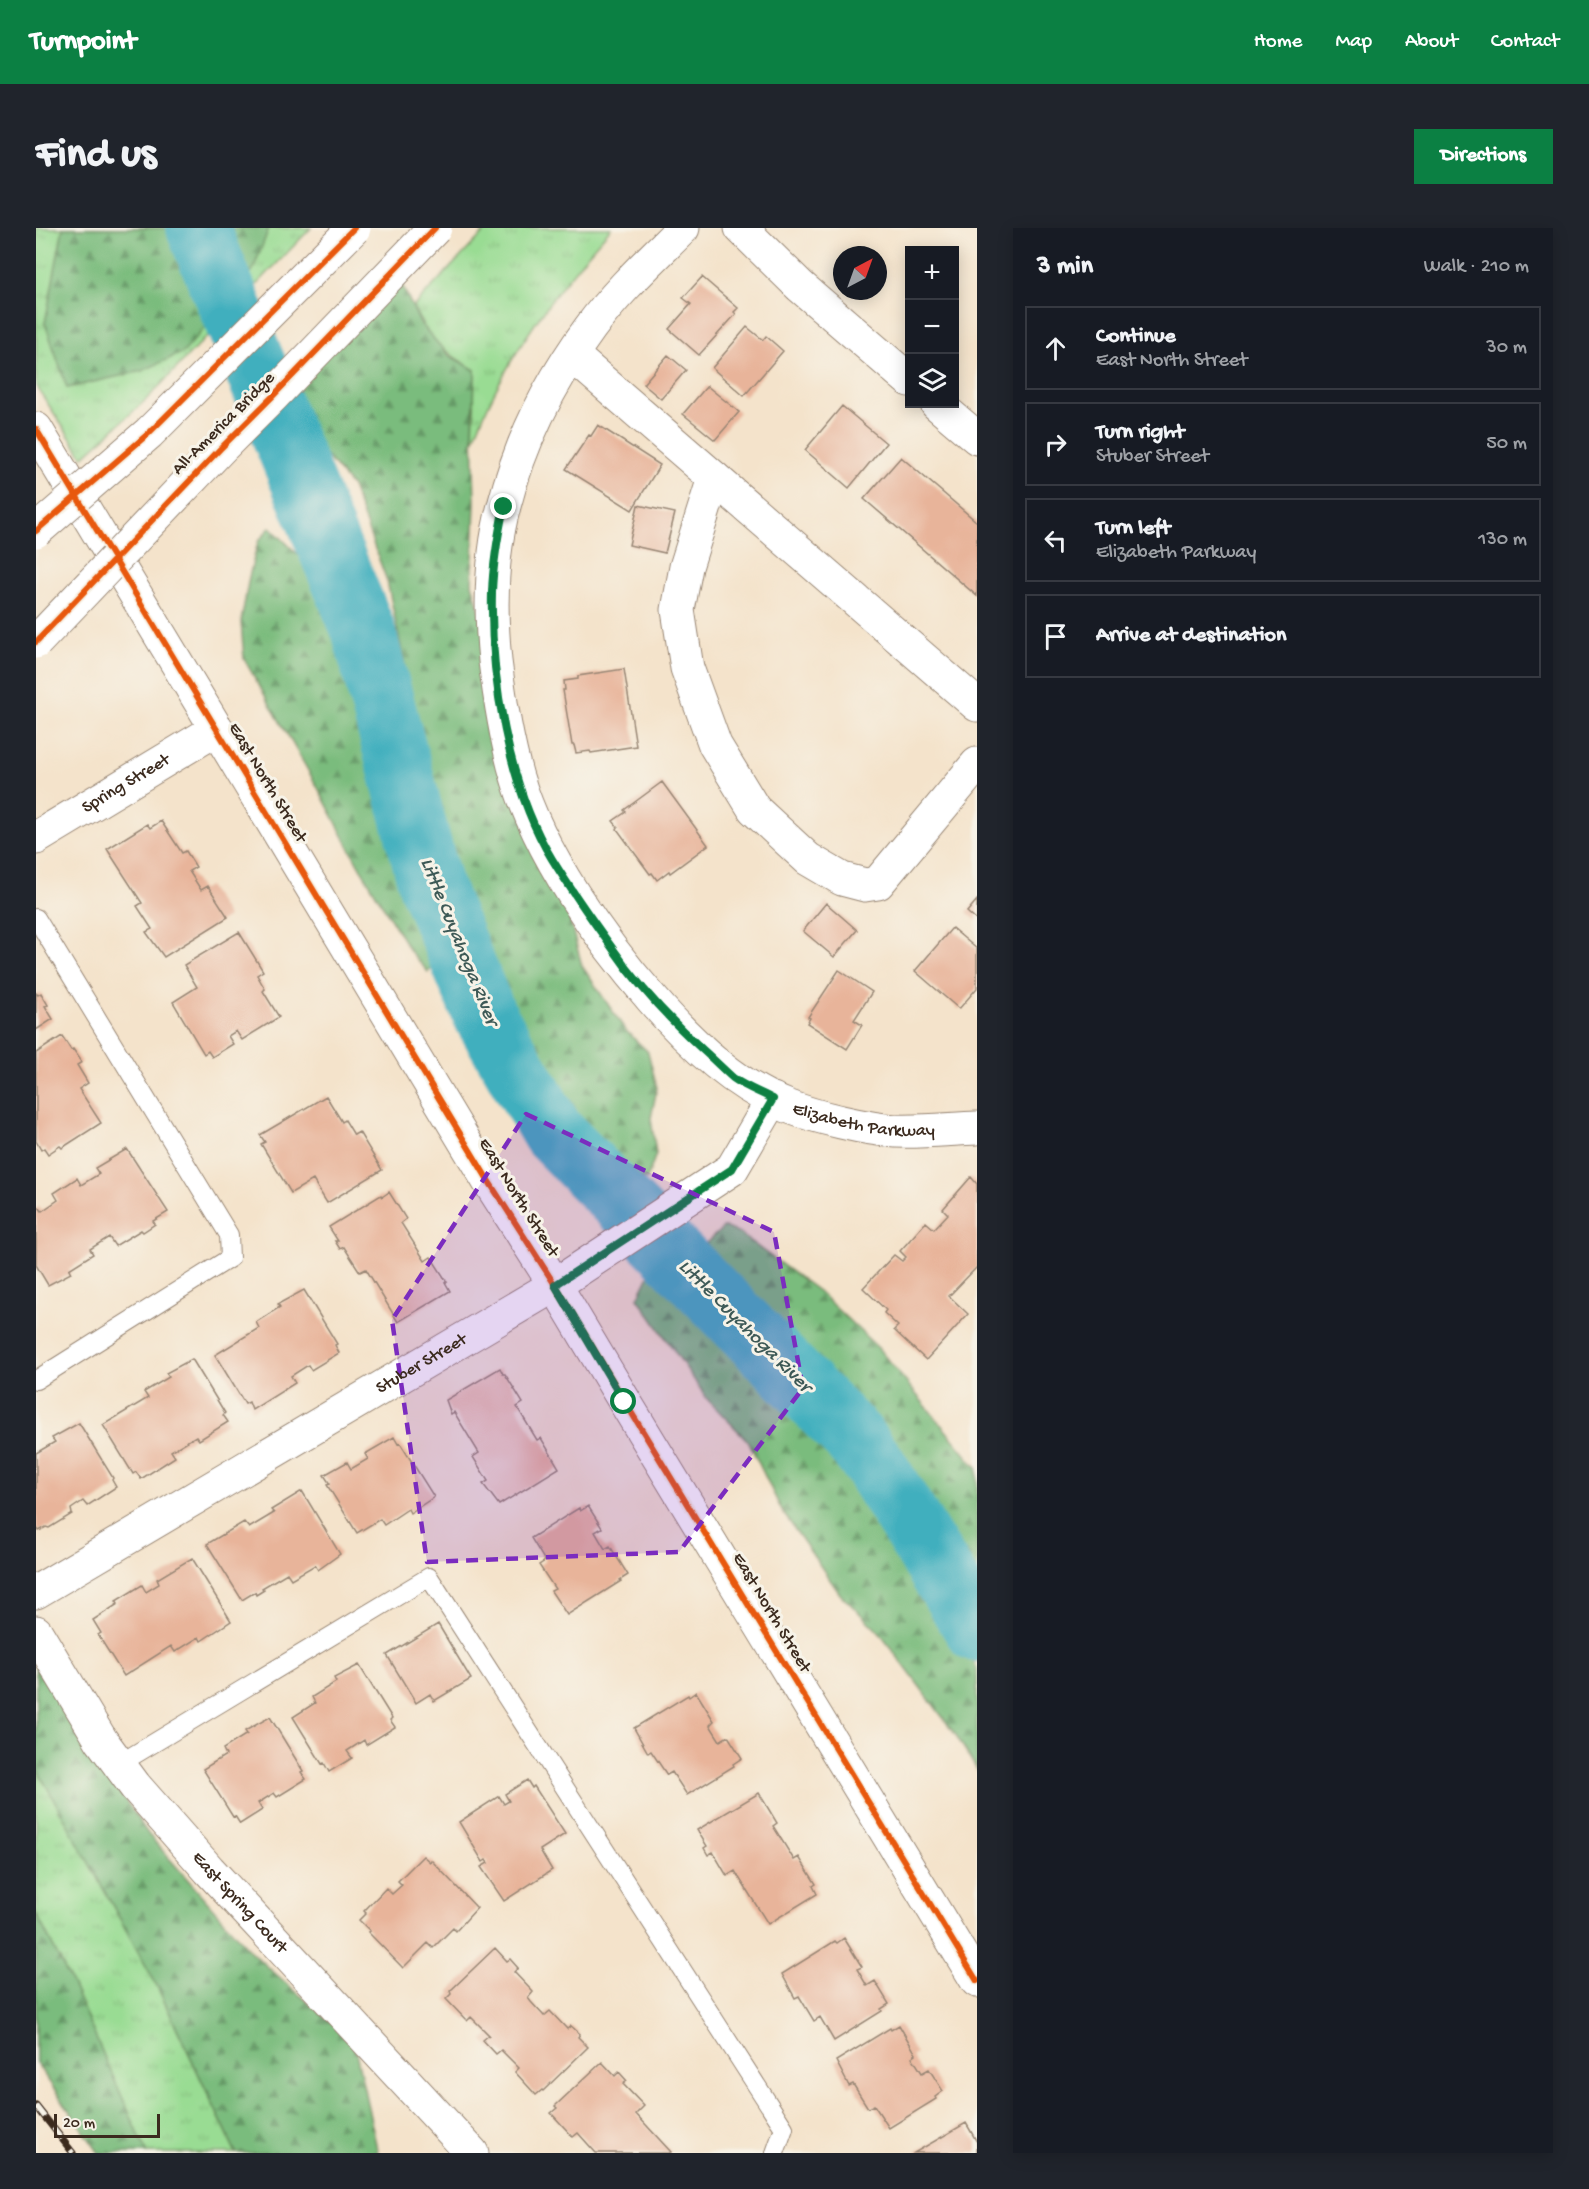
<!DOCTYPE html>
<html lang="en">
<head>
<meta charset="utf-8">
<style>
	body { margin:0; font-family:"Gochi Hand",sans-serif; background:#20242c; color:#f1f3f6 }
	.controls { position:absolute; right:18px; top:18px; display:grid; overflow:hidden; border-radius:0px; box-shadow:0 3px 15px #0003 }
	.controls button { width:54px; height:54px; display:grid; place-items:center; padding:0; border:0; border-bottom:2px solid #363941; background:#171b24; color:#f1f3f6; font:30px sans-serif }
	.compass { position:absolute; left:797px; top:18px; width:54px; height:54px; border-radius:50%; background:#171b24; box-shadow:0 3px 15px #0003; rotate:41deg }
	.scale { position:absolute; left:18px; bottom:15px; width:106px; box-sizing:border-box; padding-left:6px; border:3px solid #3b2a1e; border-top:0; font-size:16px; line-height:21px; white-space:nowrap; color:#3b2a1e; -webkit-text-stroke:4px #f7f3e8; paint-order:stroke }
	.stop { position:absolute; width:18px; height:18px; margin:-14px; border:4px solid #0b8043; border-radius:50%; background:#fff }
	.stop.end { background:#0b8043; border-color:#fff; box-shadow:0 2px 6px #0008 }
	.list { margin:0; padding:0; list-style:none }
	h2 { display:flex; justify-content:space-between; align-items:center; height:78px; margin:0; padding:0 24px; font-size:26px }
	h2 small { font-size:20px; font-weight:400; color:#9ea1a6 }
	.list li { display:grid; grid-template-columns:39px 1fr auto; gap:18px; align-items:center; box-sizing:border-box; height:84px; margin:0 12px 12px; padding:0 12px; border:2px solid #363941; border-radius:0px }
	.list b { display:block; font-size:22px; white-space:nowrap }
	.list p { margin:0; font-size:20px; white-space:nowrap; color:#9ea1a6 }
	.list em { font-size:20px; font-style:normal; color:#9ea1a6 }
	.icon { flex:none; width:33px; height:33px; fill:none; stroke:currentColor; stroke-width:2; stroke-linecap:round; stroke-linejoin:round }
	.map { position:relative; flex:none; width:941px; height:1925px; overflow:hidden; border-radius:0px }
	header { display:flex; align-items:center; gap:36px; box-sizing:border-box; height:84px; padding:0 30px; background:#0b8043; color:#fff }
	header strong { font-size:28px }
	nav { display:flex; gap:33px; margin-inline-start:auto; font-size:21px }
	.intro { display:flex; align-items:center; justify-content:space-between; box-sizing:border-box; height:144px; padding:0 36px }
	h1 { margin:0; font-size:42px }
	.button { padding:15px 27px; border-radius:0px; background:#0b8043; color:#fff; font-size:21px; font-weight:700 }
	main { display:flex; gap:36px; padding:0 36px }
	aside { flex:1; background:#171b24; border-radius:0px; box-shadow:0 3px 15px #0003 }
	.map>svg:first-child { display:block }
	.grass { fill:url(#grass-tufts); stroke:#6a8358; stroke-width:1.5 }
	.forest { fill:url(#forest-firs); stroke:#5a734e; stroke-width:1.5 }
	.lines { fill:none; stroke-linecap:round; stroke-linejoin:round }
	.river { stroke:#41afbe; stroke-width:64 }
	.building { fill:#e8b49a }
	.service-casing { stroke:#988674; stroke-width:20 }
	.minor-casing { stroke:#988674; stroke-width:35 }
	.tertiary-casing { stroke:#988674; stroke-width:35 }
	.service { stroke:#fff; stroke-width:18 }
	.minor { stroke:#fff; stroke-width:33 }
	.tertiary { stroke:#fff; stroke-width:33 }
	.rail-casing { stroke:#3b2a1e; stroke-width:7 }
	.rail { stroke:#f7f3e8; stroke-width:4.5; stroke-dasharray:14; stroke-linecap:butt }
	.primary-bridge-casing { stroke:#988674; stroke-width:35; stroke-linecap:butt }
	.primary-bridge { stroke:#fff; stroke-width:33 }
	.cycleway-casing { stroke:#f7f3e8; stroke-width:10 }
	.cycleway { stroke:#e8590c; stroke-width:6 }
	.route { stroke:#0b8043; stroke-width:8 }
	.marked { fill:#7b2cbf; fill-opacity:0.2; stroke:#7b2cbf; stroke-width:4.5; stroke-dasharray:12 8; stroke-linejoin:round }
	.labels { text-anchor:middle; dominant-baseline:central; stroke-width:6; stroke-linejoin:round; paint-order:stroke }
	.street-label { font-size:18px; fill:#3b2a1e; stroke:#f7f3e8 }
	.water-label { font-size:20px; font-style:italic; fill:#3d5956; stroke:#f7f3e8 }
</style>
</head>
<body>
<header>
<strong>Turnpoint</strong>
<nav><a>Home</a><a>Map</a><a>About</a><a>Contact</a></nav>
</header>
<div class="intro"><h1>Find us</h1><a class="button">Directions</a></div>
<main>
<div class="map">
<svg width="941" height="1925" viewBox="0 0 941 1925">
	<defs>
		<pattern id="grass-tufts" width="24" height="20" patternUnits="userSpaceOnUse" patternTransform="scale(1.5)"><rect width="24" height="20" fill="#99dc93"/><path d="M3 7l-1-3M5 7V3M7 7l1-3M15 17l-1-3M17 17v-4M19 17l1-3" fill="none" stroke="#85bd7e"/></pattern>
		<pattern id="forest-firs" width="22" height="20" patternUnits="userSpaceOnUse" patternTransform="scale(1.5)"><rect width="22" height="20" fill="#7abc7d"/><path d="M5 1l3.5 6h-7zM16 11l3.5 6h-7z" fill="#659966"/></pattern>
	</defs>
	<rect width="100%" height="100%" fill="#f7f3e8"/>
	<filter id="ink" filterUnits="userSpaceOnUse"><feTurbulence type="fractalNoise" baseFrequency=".0167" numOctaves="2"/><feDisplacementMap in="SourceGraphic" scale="12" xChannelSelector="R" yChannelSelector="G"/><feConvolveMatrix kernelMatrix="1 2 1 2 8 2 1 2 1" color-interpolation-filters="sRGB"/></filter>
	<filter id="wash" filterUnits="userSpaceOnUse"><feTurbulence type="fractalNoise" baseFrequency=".008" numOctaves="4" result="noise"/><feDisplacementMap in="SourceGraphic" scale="24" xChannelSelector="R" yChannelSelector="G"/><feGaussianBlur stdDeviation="1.35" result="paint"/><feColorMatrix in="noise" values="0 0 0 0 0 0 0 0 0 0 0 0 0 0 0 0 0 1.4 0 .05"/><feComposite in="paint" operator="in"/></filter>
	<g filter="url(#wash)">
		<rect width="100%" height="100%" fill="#f4e3cb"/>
		<!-- grass -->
		<path class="grass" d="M0 0H275L113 169 47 229 0 158Z
			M452 0H575C518 63 466 134 437 214L439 142C409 125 392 111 377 79Z
			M0 1539 120 1756 200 1925H111L104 1911 36 1756 0 1685Z"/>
		<!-- forest -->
		<path class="forest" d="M27 0H233L217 42 148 124 106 143 31 160 9 95Z
			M359 42 384 95 412 127 439 142 437 204 439 274 436 356 519 636 546 738 590 803 612 824 621 860 615 890 620 926 611 951 591 946 533 902 450 756 432 683 391 584 370 477 369 437 351 353 316 259 263 195 237 168Z
			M234 299 276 340 311 386 324 438 335 495 336 541 371 661 391 703 397 722V739L392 744 374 723 322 636 282 560 208 431 205 394 213 349 222 314Z
			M688 999 704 1006 782 1063 842 1120 941 1240V1368L871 1272 806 1167 716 1073 696 1045 670 1015Z
			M616 1041 649 1067 718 1130 793 1204 836 1257 864 1313 932 1419 941 1442V1542L920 1507 842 1403 804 1366 746 1283 712 1213 672 1172 602 1070Z
			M0 1438 112 1606 216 1725 318 1815 342 1925H200L120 1756 0 1539Z
			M0 1685 36 1756 111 1925H63L0 1835Z"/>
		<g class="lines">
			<!-- river -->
			<path class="river" d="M162 0 327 401 394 656 449 788 517 905 818 1210 837 1235 941 1402"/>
		</g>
		<g id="blocks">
			<!-- building -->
			<path class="building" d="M666 49 702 80 698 84 700 86 663 127 633 101 655 76 647 70Z
				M711 99 727 112 730 108 747 123 708 168 676 140Z
				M632 127 650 142 625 171 607 156Z
				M671 158 703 184 679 212 647 186Z
				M806 178 850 215 813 260 769 222Z
				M562 197 624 237 596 282 530 241 553 207 555 208Z
				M865 229 941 294V368L828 271Z
				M602 277 639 285 629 325 593 317Z
				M588 441 600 518 555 525 554 523 540 525 538 517H536L527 462H529L528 453 542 451V448Z
				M626 554 672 617 634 645 633 643 621 652 616 645 614 646 581 601 582 599 577 593 590 584 588 582Z
				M125 593 146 625 150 623 160 639 153 643 165 662 172 658 192 689 128 729 110 704 116 701 101 678 106 675 71 621 111 596 114 600Z
				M941 672V693L931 684Z
				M790 675 821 702 798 729 767 703Z
				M916 700 941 721V760L923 781 879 743Z
				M203 704 227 743 221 747 229 761 227 763 243 789 206 812 200 803 192 808 197 816 176 829 172 823 168 826 137 774 161 759 148 737Z
				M803 742 836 764 818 792 826 797 811 821 771 795 774 790 772 789Z
				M0 765 2 767 5 765 12 777 9 778 17 791 0 802Z
				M26 808 35 822 37 821 46 834 41 837 52 855 43 861 65 895 26 920 24 918 12 926 8 920 5 922 0 913V825Z
				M290 868 306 894 309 892 318 907 323 904 346 942 291 975 277 952 255 965 225 916 229 914 224 907Z
				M91 921 132 984 117 993 119 996 107 1004 105 1002 79 1018 73 1009 54 1021 57 1026 33 1041 35 1045 12 1057 0 1037V981L3 979 6 983 22 972 18 965 41 950 45 957 63 946 59 940Z
				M935 949 941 956V1039L913 1068 932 1086 890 1132 858 1102 862 1098 848 1085 850 1082 827 1060 858 1027 866 1033 870 1029 864 1023 890 994 898 1001 912 986 907 981Z
				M353 964 370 991 365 995 389 1033 395 1029 411 1054H409L414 1063 362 1094 330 1041 324 1044 308 1019 304 1021 299 1013H302L293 999 345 967 346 969Z
				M268 1062 301 1116 299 1117 303 1125 275 1142 272 1137 255 1148 259 1155 216 1182 213 1174 209 1176 179 1127 223 1100 220 1094 244 1079 242 1076Z
				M156 1131 189 1185 187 1187 192 1194 163 1212 160 1208 135 1223 139 1229 105 1251 100 1244 97 1246 67 1197 112 1170 108 1164 133 1149 130 1145Z
				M464 1140 467 1146H469L487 1175 481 1179 501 1212 505 1210 523 1240 463 1277 447 1256 452 1253 437 1229 443 1225 418 1184 415 1186 410 1172Z
				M43 1195 77 1250 76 1252 80 1259 51 1278 47 1273 35 1281 36 1286 13 1300 10 1299 3 1303 0 1299V1225L19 1214 16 1210Z
				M358 1209 362 1216 364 1215 398 1269 374 1285 372 1281 348 1297 344 1291 321 1305 291 1257 294 1256 288 1247 311 1234 315 1241 332 1231 329 1226Z
				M266 1263 304 1326 282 1342 279 1337 255 1351 251 1345 226 1360 228 1362 220 1367 219 1364 206 1372 171 1316 208 1294 213 1300 238 1285 235 1282Z
				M552 1278 566 1300 559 1304 569 1321 574 1318 592 1347 584 1352 585 1353 531 1387 515 1363 519 1361 503 1337 509 1333 495 1310 543 1280 544 1283Z
				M156 1330 195 1393 165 1413 163 1409 139 1424 135 1418 88 1448 62 1407 65 1405 57 1392 82 1376 80 1373 106 1357 110 1364 123 1356 121 1351Z
				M402 1396 435 1451 398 1473 394 1466 380 1475 351 1427Z
				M323 1437 356 1490 354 1492 359 1499 330 1517 328 1512 311 1523 316 1530 293 1544 288 1535 286 1536 257 1489 279 1475 276 1469 300 1454 298 1450Z
				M660 1464 678 1493 674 1497 684 1513 692 1508 706 1530 697 1536 698 1538 651 1567 636 1544 631 1547 615 1523 612 1525 598 1500 652 1467 653 1469Z
				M234 1489 267 1543 265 1544 270 1551 241 1569 238 1565 222 1575 226 1582 204 1596 199 1588 197 1589 167 1541 190 1527 187 1521 211 1506 209 1503Z
				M491 1552 496 1560 498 1558 529 1606 504 1622 516 1642 468 1673 445 1639 452 1635 450 1632 447 1634 423 1594 463 1568 468 1576 473 1573 469 1566Z
				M723 1565 741 1595 737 1598 758 1632 763 1629 780 1656 777 1658 781 1666 732 1696 699 1643 691 1648 677 1624 672 1627 668 1620 671 1618 661 1602Z
				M387 1628 394 1634 395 1632 441 1680 420 1703 417 1700 397 1720 392 1715 367 1740 332 1704 334 1703 323 1692 330 1685 328 1683 350 1660 356 1666 366 1657 362 1653Z
				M808 1710 826 1739 821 1741 831 1758 839 1753 853 1776 845 1781 846 1783 798 1813 784 1789 778 1793 763 1768 759 1770 746 1746 799 1713 801 1715Z
				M459 1720 471 1733 474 1731 482 1740 478 1744 497 1764 492 1770 495 1774 508 1788 514 1783 531 1801 535 1798 544 1806 542 1809 552 1819 507 1863 506 1862 500 1867 479 1844 483 1840 465 1822 460 1826 447 1812 453 1807 435 1789 431 1793 410 1771 415 1766 414 1763Z
				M863 1797 880 1826 876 1829 886 1845 893 1841 907 1863 899 1869 900 1871 853 1900 838 1877 832 1880 817 1856 813 1858 800 1833 854 1800 855 1802Z
				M566 1834 579 1848 583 1844 591 1853 587 1856 608 1878 600 1886 635 1924 633 1925H560L542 1905 537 1909 515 1885 521 1880 519 1878Z
				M930 1895 941 1914V1925H878Z"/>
		</g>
	</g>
	<g filter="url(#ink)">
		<use href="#blocks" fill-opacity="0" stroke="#988674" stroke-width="1.5"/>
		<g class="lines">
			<!-- service casing -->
			<g class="service-casing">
				<path id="service" d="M0 690 193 1007 194 1030 0 1152
					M83 1536 393 1349 748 1900 739 1925"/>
			</g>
			<!-- minor casing -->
			<g class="minor-casing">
				<g id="minor">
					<path id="s1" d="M647 0C615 32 581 63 554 100 515 153 484 215 468 278 454 329 454 382 459 433 464 472 470 511 481 549 503 624 564 712 616 771 652 813 699 858 751 878 779 889 830 901 860 903 887 904 914 901 941 900"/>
					<path d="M705 0 764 58 873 152"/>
					<path d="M536 127 941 477"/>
					<path d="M901 176 941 210"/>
					<path d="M678 250 650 339 642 382 651 440 679 517 718 581 772 631 806 651 829 657 842 655 941 536"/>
					<path id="s2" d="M0 610 181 501"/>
					<path id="s3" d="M0 1364 519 1057 696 941 737 871"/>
					<path id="s4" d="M0 1404 65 1512 99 1558 173 1642 436 1925"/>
				</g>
			</g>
			<!-- tertiary casing -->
			<g class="tertiary-casing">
				<path id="tertiary" d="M0 201 452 952 519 1057 589 1174 941 1753"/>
			</g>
			<!-- service -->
			<use href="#service" class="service"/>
			<!-- minor -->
			<use href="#minor" class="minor"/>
			<!-- tertiary -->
			<use href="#tertiary" class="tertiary"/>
			<!-- rail casing -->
			<g class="rail-casing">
				<path id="rail" d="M0 1878 37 1925"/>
			</g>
			<!-- rail -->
			<use href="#rail" class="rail"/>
			<!-- primary-bridge casing -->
			<g class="primary-bridge-casing">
				<path id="primary-bridge" d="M0 303 113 205 318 0
					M0 414 184 221 237 168 399 0"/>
			</g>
			<!-- primary-bridge -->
			<use href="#primary-bridge" class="primary-bridge"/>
			<!-- cycleway casing -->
			<g class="cycleway-casing">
				<path id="cycleway" d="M0 201 452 952 519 1057 589 1174 941 1753
					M0 303 113 205 318 0
					M0 414 184 221 237 168 399 0"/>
			</g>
			<!-- cycleway -->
			<use href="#cycleway" class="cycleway"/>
		</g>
	</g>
	<g class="lines" filter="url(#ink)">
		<!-- route -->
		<path class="route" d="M468 279C462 307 457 335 456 364 454 447 472 559 516 631 535 662 556 692 577 721 603 759 633 791 667 822 677 831 687 841 697 850 709 859 724 864 737 871L696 941 519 1057 588 1174"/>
	</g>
	<!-- marked area -->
	<path class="marked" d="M490 886 738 1004 767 1160 643 1324 391 1334 356 1092Z"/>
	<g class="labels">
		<!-- street labels -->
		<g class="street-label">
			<text transform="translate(188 196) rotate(-45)">All-America Bridge</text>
			<text stroke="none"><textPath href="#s2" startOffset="105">Spring Street</textPath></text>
			<text transform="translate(231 555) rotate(59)">East North Street</text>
			<text stroke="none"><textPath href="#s1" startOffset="1124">Elizabeth Parkway</textPath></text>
			<text transform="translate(482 970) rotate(58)">East North Street</text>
			<text stroke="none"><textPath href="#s3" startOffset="448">Stuber Street</textPath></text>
			<text transform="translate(735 1385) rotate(59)">East North Street</text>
			<text stroke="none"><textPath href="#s4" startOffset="340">East Spring Court</textPath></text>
		</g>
		<!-- water labels -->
		<g class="water-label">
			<text transform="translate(422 714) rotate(68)">Little Cuyahoga River</text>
			<text transform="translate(708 1099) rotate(45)">Little Cuyahoga River</text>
		</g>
	</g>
</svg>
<div class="controls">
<button>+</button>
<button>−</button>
<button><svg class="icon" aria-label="layers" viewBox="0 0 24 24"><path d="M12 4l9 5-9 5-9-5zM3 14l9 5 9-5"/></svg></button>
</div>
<svg class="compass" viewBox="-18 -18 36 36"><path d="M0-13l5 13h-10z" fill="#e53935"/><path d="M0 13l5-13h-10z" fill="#9ea1a6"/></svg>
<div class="scale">20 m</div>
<div class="stop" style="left:588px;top:1174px"></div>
<div class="stop end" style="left:468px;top:279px"></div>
</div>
<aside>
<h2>3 min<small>Walk · 210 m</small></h2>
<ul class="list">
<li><svg class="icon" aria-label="ahead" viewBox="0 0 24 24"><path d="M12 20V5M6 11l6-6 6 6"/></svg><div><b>Continue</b><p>East North Street</p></div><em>30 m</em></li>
<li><svg class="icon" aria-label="right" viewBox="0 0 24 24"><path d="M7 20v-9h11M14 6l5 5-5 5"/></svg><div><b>Turn right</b><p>Stuber Street</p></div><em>50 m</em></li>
<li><svg class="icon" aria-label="left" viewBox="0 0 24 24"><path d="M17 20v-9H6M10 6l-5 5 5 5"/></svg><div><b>Turn left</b><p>Elizabeth Parkway</p></div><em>130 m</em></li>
<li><svg class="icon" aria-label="arrive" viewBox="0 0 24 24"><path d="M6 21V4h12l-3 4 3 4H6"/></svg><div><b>Arrive at destination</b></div></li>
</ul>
</aside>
</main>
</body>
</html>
